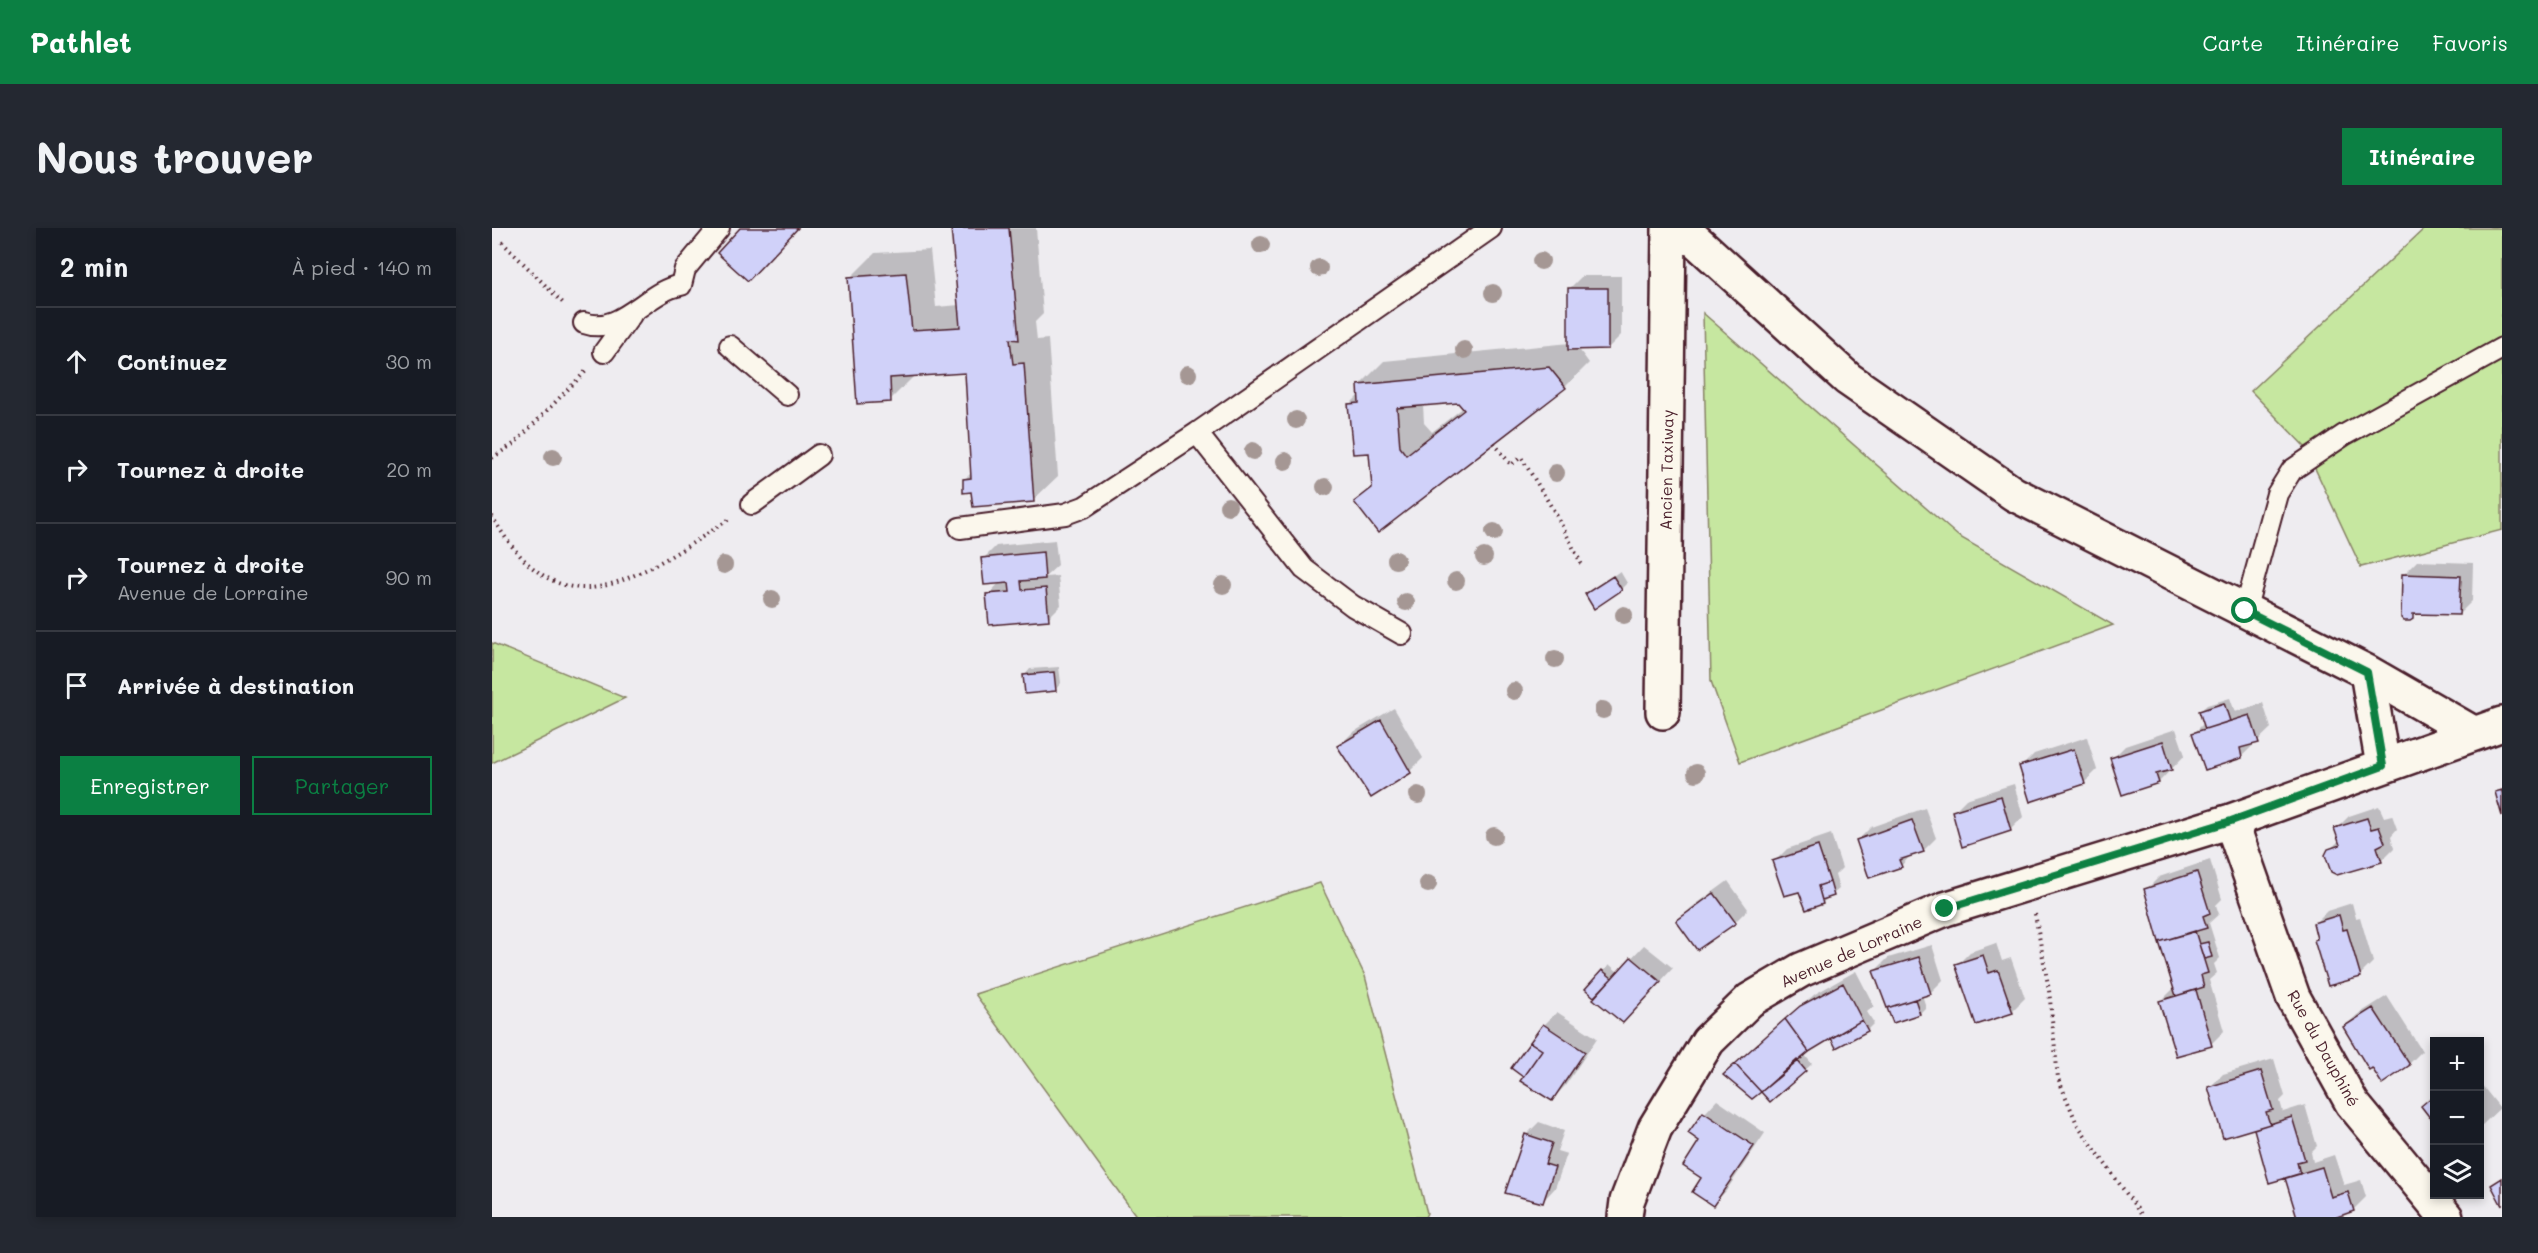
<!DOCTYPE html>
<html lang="fr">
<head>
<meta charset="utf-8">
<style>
	body { margin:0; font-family:Mali,sans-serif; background:#242831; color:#f1f3f6 }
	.controls { position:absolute; right:18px; bottom:18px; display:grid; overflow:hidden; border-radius:0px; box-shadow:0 3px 9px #0003 }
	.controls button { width:54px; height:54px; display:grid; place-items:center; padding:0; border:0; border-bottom:2px solid #363941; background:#171b24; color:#f1f3f6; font:30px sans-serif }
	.stop { position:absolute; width:18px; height:18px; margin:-14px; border:4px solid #0b8043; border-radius:50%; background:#fff }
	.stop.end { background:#0b8043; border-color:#fff; box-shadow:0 2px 6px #0008 }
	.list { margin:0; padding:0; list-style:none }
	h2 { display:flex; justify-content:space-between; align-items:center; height:78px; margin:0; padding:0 24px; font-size:26px }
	h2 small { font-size:20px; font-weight:400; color:#9ea1a6 }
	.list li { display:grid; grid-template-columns:39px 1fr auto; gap:18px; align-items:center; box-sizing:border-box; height:108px; padding:0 24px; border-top:2px solid #363941 }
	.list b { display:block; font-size:22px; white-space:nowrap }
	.list p { margin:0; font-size:20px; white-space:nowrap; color:#9ea1a6 }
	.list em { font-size:20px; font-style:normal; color:#9ea1a6 }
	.actions { display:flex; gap:12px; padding:18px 24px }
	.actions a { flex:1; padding:14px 0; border:2px solid #0b8043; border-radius:0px; text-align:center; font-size:21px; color:#0b8043 }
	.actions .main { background:#0b8043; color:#fff }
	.icon { flex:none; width:33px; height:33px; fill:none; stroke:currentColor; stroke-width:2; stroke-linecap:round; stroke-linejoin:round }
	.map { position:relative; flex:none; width:2010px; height:989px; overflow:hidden; border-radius:0px }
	header { display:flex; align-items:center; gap:36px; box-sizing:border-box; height:84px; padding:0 30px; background:#0b8043; color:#fff }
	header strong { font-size:28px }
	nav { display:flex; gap:33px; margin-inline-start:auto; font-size:21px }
	.intro { display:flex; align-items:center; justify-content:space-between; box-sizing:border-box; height:144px; padding:0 36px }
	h1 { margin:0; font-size:42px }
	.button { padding:15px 27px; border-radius:0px; background:#0b8043; color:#fff; font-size:21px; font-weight:700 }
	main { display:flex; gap:36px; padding:0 36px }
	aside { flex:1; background:#171b24; border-radius:0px; box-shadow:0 3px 9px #0003 }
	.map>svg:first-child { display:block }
	.green { fill:#c6e7a0; stroke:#888366; stroke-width:1.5 }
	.shadow { fill:#0003; fill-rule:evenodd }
	.building { fill:#d0d1f9; stroke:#4a1f2b; stroke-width:1.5; fill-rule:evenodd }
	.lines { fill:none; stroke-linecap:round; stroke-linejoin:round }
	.lane-casing { stroke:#4a1f2b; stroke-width:24 }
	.street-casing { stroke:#4a1f2b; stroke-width:38 }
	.path { stroke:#4a1f2b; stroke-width:4; stroke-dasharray:1.5 4.5; stroke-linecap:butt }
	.lane { stroke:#fbf7ec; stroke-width:20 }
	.street { stroke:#fbf7ec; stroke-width:33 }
	.tree { fill:#a59794 }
	.route { stroke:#0b8043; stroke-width:8 }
	.labels { text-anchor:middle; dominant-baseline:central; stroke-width:6; stroke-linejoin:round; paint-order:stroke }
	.street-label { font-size:16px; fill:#4a1f2b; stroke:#fbf7ec }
</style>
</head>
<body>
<header>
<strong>Pathlet</strong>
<nav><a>Carte</a><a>Itinéraire</a><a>Favoris</a></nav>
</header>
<div class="intro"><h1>Nous trouver</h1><a class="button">Itinéraire</a></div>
<main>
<aside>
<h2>2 min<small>À pied · 140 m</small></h2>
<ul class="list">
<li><svg class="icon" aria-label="ahead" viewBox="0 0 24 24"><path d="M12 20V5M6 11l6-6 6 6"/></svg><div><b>Continuez</b></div><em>30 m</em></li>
<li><svg class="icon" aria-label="right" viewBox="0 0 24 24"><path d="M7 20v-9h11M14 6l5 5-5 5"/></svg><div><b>Tournez à droite</b></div><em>20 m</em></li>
<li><svg class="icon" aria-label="right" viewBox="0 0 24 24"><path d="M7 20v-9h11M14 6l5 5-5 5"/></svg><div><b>Tournez à droite</b><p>Avenue de Lorraine</p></div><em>90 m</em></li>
<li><svg class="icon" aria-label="arrive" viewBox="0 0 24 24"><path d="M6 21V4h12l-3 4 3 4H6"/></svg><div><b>Arrivée à destination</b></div></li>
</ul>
<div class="actions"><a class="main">Enregistrer</a><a>Partager</a></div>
</aside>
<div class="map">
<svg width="2010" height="989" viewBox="0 0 2010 989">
	<rect width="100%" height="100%" fill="#eeecf0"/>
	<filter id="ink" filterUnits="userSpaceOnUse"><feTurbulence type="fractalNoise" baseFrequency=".0167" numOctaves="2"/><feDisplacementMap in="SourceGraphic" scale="12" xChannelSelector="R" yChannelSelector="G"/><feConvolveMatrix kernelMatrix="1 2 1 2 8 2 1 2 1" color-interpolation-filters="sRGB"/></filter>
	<g filter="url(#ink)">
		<!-- green -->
		<path class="green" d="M1933 0H2010V302L1869 339 1813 219 1759 163Z
			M1211 85 1466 308 1621 397 1248 534 1219 453Z
			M0 415 133 470 0 535Z
			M828 655 873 748 935 985 933 989H645L483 766Z"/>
		<!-- shadow -->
		<path class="shadow" d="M461 0H544L551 86 543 94 545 112 556 111 566 248 541 272 480 262 473 251 480 244 474 143 423 147 398 172 358 50 383 25 438 22 444 79 468 77Z
			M1090 48H1129V107L1116 120H1086L1097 135 1073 159 864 274 881 257 878 223 858 176 868 166 867 158 892 133 1078 115 1077 61ZM967 173 972 179 940 204 932 195 931 176Z
			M563 312 566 337 553 349 566 348 569 377 556 390 496 367 508 354 491 331 504 318Z
			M1925 333 1981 335 1980 373 1967 386 1925 384 1917 392 1912 346Z
			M1128 343 1135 355 1129 361 1094 367Z
			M567 439 569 455 563 462 532 448 538 441Z
			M1738 470 1743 484 1771 475 1779 500 1749 529 1702 505 1712 495 1708 483 1715 477Z
			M902 480 931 530 918 543 879 568 847 518 860 505Z
			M1684 501 1693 527 1667 554 1620 531 1633 518Z
			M1595 509 1605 542 1592 555 1529 539 1542 526Z
			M1522 556 1531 589 1518 602 1461 584 1474 571Z
			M1887 578 1892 589 1900 587 1905 601 1899 608 1902 620 1889 633 1837 622 1848 612 1844 601 1857 588Z
			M1433 580 1444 610 1431 623 1420 626 1409 638 1366 612 1379 599Z
			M1339 606 1350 640 1343 647 1347 661 1330 675 1307 663 1282 634 1295 621Z
			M1718 632 1730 671 1724 677 1727 686 1717 695 1728 730 1722 736 1725 745 1717 752 1732 803 1719 816 1669 773 1683 759 1654 662 1667 649Z
			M1236 653 1256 681 1243 694 1186 693 1199 680Z
			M1860 675 1864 690 1868 689 1881 734 1868 747 1826 710 1822 696 1835 683Z
			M1504 715 1510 733 1519 730 1533 770 1520 783 1485 795 1465 737 1478 724Z
			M1152 717 1181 740 1144 780 1107 762 1095 761 1118 737 1126 744Z
			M1440 717 1451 752 1438 765 1430 767 1434 779 1428 785 1383 743 1396 730Z
			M1364 743 1382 778 1375 784 1382 795 1375 802 1344 818 1340 809 1312 826 1320 836 1278 872 1258 823 1323 766Z
			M1895 768 1930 823 1917 836 1852 799 1865 787Z
			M1065 784 1105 810 1073 858 1060 871 1052 797Z
			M1782 831 1793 868 1788 873 1791 884 1813 877 1825 918 1819 924 1821 934 1842 927 1852 957 1869 952 1874 969 1861 982 1847 989H1806L1794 948 1779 953 1763 899 1718 859 1731 846Z
			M1988 855 2008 880 1988 899Z
			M1225 872 1273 905 1234 963 1221 976 1209 913 1198 905 1213 885Z
			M1047 894 1072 903 1065 923 1075 926 1063 960 1050 974 1034 907Z"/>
		<!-- building -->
		<path class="building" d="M248 0H306L256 53 225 25Z
			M459 0H517L527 112 518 111 521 136 532 135 542 274 481 279 479 264 471 265V251L479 250 473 145 398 150 399 174 365 176 356 49 414 45 420 102 468 99Z
			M1076 60H1116V121L1076 122Z
			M1057 139 1074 160 886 305 862 274 880 260 877 225 861 226 856 176 867 175 866 157ZM966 175 972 182 914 227 908 219 905 180Z
			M551 324 553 351 529 353 530 362 554 360 557 392 497 397 494 366 518 364 517 355 492 357 489 330Z
			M1910 346 1969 348 1967 387 1921 386V391L1918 393H1912L1909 390Z
			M1121 348 1130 362 1102 381 1093 366Z
			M562 444 564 463 533 466 531 447Z
			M1732 475 1738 493 1713 501 1707 483Z
			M1758 487 1767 515 1748 520 1750 530 1713 542 1700 505Z
			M889 492 919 545 879 570 845 518Z
			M1671 513 1680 542 1664 546 1667 555 1630 567 1618 530Z
			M1582 521 1593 556 1538 574 1527 538Z
			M2010 562V588L2003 564Z
			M1509 568 1519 603 1470 619 1460 583Z
			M1875 590 1879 601 1887 599 1893 615 1885 619 1890 634 1845 647 1839 644 1833 627 1836 621 1848 617 1842 600Z
			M1420 592 1432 624 1407 632 1410 639 1377 650 1364 612Z
			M1326 618 1338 654 1326 658 1331 676 1314 682 1307 664 1292 668 1280 633Z
			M1705 644 1718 685 1711 688 1715 700 1667 714 1652 661Z
			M1338 654 1342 668 1330 672 1326 658Z
			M1222 665 1244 695 1205 722 1184 693Z
			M1847 687 1851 702 1855 701 1869 749 1836 758 1822 712 1825 711 1821 695Z
			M1703 703 1716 745 1709 747 1712 759 1684 768 1667 714Z
			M1716 714 1720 729 1712 731 1707 716Z
			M1491 727 1497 745 1506 742 1521 785 1484 797 1463 736Z
			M1139 729 1169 754 1131 795 1101 771Z
			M1427 729 1439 766 1395 780 1381 743Z
			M1110 742 1120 750 1102 769 1093 761Z
			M1351 755 1370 792 1317 824 1293 791 1308 778Z
			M1704 762 1720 818 1684 828 1667 773Z
			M1423 771 1428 786 1401 795 1395 780Z
			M1881 780 1918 837 1890 856 1880 840 1877 842 1851 799Z
			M1293 791 1317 824 1269 864 1243 836Z
			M1370 792 1376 803 1344 820 1339 810Z
			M1051 796 1093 824 1060 873 1028 853 1050 822 1038 814Z
			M1038 814 1050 822 1031 849 1019 840Z
			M1305 832 1314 843 1278 874 1269 864Z
			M1243 836 1269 864 1260 871 1231 847Z
			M1769 843 1781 882 1774 884 1778 896 1731 910 1716 859Z
			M1942 867V895L1929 878Z
			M1211 884 1262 918 1221 978 1200 964 1209 950 1191 938 1207 913 1196 905Z
			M1800 889 1813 932 1805 934 1808 946 1777 955 1762 901Z
			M1033 906 1060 915 1053 936 1063 939 1051 975 1013 965Z
			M1830 939 1839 969 1856 964 1862 983 1845 989H1805L1793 950Z
			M2010 950V978L1999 957Z"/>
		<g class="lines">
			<!-- lane casing -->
			<g class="lane-casing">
				<path id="lane" d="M92 95C129 108 154 63 189 57L193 41 227 0
					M238 118 295 167
					M112 124 139 87
					M705 205 812 341 861 378 910 406
					M260 276 327 227
					M468 300 573 286 592 279 705 205 999 0
					M1753 383 1785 266 1800 242 1852 207 2010 120"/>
			</g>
			<!-- street casing -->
			<g class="street-casing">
				<path id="street" d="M1190 0 1356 151 1522 266 1875 444 1981 505
					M1875 444 1891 538
					M1171 484 1177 0
					M1739 593 1801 769 1860 875 1954 989
					M1133 989 1135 973 1163 900 1216 813 1258 772 1309 742 1453 681 1739 593 2010 496"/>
			</g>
			<!-- path -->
			<path class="path" d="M10 14 73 77
				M1002 215 1019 237 1029 229 1065 288 1091 339
				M0 230 23 215 94 143
				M0 288C20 323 50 361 95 360 136 360 204 313 239 290
				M1543 686 1557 762 1566 850 1585 896 1651 989"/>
			<!-- lane -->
			<use href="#lane" class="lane"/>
			<!-- street -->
			<use href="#street" class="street"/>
		</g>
		<!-- trees -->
		<g class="tree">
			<circle cx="769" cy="17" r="9"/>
			<circle cx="1049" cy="33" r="9"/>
			<circle cx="827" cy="40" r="9"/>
			<circle cx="1001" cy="65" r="9"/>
			<circle cx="972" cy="122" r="9"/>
			<circle cx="696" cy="146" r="9"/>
			<circle cx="804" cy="192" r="9"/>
			<circle cx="761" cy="223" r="9"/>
			<circle cx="61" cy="229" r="9"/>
			<circle cx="793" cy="233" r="9"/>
			<circle cx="1064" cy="245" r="9"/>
			<circle cx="833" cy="259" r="9"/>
			<circle cx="736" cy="278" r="9"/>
			<circle cx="1002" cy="304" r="9"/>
			<circle cx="992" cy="329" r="9"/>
			<circle cx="904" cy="332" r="9"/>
			<circle cx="232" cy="337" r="9"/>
			<circle cx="964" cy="353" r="9"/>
			<circle cx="731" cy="357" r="9"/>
			<circle cx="280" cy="371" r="9"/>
			<circle cx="914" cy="374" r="9"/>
			<circle cx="1132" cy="387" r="9"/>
			<circle cx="1063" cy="431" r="9"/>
			<circle cx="1022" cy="463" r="9"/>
			<circle cx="1111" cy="482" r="9"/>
			<circle cx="1204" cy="545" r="9"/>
			<circle cx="926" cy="567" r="9"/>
			<circle cx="1002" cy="608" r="9"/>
			<circle cx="936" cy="656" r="9"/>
		</g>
	</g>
	<g class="lines" filter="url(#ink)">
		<!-- route -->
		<path class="route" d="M1453 681 1739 593 1891 538 1875 444 1753 383"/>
	</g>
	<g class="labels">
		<!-- street labels -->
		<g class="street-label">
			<text transform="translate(1174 242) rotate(-89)">Ancien Taxiway</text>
			<text transform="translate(1359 723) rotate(-24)">Avenue de Lorraine</text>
			<text transform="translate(1832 820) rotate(61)">Rue du Dauphiné</text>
		</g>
	</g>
</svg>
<div class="controls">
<button>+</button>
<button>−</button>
<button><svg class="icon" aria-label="layers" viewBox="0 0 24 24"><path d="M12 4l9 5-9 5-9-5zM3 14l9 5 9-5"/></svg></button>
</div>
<div class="stop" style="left:1753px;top:383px"></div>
<div class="stop end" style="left:1453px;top:681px"></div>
</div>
</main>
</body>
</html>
